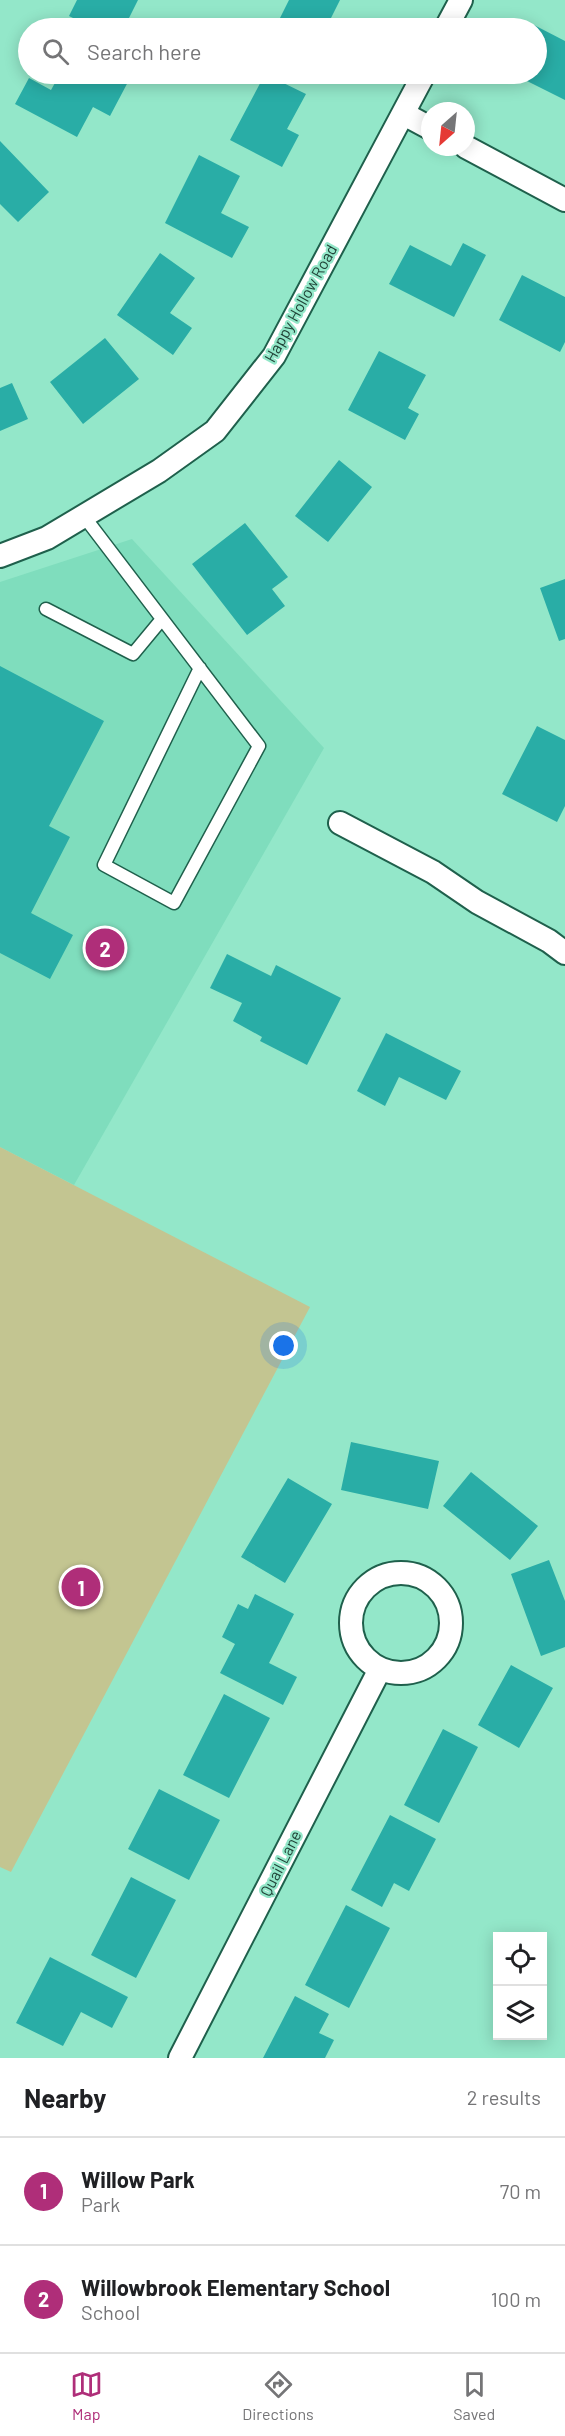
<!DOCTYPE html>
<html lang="en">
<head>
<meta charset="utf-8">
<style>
	body { margin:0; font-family:Barlow,sans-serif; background:#f2f2f2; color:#202124 }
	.controls { position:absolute; right:18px; bottom:18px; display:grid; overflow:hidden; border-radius:0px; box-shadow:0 3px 15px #0003 }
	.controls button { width:54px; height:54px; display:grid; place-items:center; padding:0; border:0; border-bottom:2px solid #e0e0e0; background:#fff; color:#202124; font:30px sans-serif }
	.compass { position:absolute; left:421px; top:102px; width:54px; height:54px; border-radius:50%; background:#fff; box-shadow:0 3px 15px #0003; rotate:207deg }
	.you { position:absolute; left:284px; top:1346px; width:21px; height:21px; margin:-15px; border:4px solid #fff; border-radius:50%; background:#1a73e8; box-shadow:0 0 0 9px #1a73e833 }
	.badge { display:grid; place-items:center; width:39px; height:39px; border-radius:50%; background:#af2e79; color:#fff; font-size:20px; font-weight:700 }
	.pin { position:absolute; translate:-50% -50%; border:3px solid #fff; box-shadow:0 2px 6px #0006 }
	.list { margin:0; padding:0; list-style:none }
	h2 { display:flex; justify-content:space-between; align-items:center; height:78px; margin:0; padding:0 24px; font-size:26px }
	h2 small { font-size:20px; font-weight:400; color:#757577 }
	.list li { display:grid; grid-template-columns:39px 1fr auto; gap:18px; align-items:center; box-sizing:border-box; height:108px; padding:0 24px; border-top:2px solid #e0e0e0 }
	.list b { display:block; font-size:22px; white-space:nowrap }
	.list p { margin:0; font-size:20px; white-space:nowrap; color:#757577 }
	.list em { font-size:20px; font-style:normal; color:#757577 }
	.icon { flex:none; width:33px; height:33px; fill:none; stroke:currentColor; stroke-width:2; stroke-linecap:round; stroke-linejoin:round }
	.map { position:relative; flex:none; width:565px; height:2058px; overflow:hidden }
	.search { position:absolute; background:#fff; box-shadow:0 3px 15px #0003; left:18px; right:18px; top:18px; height:66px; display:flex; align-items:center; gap:15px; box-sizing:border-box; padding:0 21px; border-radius:33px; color:#757577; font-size:22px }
	.sheet { height:294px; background:#fff }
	nav { display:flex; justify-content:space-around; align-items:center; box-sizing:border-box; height:84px; border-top:2px solid #e0e0e0; background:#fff; font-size:16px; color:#757577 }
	nav a { display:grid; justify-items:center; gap:3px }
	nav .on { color:#af2e79 }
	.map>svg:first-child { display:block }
	.built { fill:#7fddbd }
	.green { fill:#c3c591 }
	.building { fill:#29ada6 }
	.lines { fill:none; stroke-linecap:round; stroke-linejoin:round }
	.service-casing { stroke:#1f604c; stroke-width:15 }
	.minor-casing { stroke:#1f604c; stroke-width:26 }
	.service { stroke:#fff; stroke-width:12 }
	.minor { stroke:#fff; stroke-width:22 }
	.labels { text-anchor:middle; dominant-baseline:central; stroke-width:4.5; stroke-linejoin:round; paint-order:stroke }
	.street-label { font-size:16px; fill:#204337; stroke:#93e7c9 }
</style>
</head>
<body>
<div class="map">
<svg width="565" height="2058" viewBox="0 0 565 2058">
	<rect width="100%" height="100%" fill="#93e7c9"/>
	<!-- built -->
	<path class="built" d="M132 539 324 748 74 1185 0 1147V582Z"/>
	<!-- green -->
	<path class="green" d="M0 1147 310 1307 11 1872 0 1867Z"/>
	<!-- building -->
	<path class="building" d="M77 0H138L124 28H93L69 16Z
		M289 0H340L326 28H275Z
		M534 25 565 41V100L513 74H536V28H533Z
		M60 74H116L129 80 110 116 93 107 77 137 15 104 29 78 51 90Z
		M265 74 306 94 287 129 299 135 282 167 230 140Z
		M0 141 49 192 18 222 0 204Z
		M199 155 240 176 221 213 249 227 232 258 165 223Z
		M463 243 486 255 454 317 389 284 410 245 451 266Z
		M160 253 195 278 170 313 192 328 173 355 117 315Z
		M522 275 565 297V342L560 352 499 320Z
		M105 338 139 379 83 424 50 382Z
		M379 351 426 375 408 408 419 414 405 440 348 410Z
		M12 383 28 419 0 431V388Z
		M339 460 372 487 328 542 295 516Z
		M245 523 288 577 272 589 285 606 247 635 192 564Z
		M565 579V639L559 641 540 588Z
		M0 666 104 721 49 826 70 837 31 913 73 935 50 979 0 953Z
		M537 726 565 740V806L557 822 502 794Z
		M227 954 271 976 276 965 341 998 307 1065 260 1041 262 1037 233 1021 242 1003 210 988Z
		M386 1033 461 1071 446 1100 399 1077 385 1106 357 1091Z
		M351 1442 439 1461 428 1509 341 1490Z
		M471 1472 538 1526 510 1560 443 1506Z
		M288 1478 332 1504 285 1583 241 1557Z
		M549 1560 565 1601V1647L541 1656 511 1574Z
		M255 1594 294 1614 269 1663 297 1677 283 1705 220 1673 235 1644 222 1637 238 1604 248 1609Z
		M511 1665 553 1688 519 1748 478 1725Z
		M224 1694 270 1718 229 1798 183 1775Z
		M443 1729 478 1747 439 1823 404 1805Z
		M159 1789 220 1820 189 1880 128 1849Z
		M390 1815 436 1839 409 1891 394 1883 382 1907 351 1890Z
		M131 1877 176 1900 136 1978 91 1955Z
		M346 1905 390 1928 349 2008 305 1985Z
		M50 1957 128 1997 112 2028 81 2012 63 2046 16 2023Z
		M295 1996 329 2014 319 2033 334 2040 325 2058H263Z"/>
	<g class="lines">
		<!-- service casing -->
		<g class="service-casing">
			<path id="service" d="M83 515C142 592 201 669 259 746L174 903 104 865 200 668
				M46 609 133 654 162 619"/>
		</g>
		<!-- minor casing -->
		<g class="minor-casing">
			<path id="minor" d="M446 28 461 0
				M404 114 430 128
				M466 147 565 200
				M0 556 47 538 159 471 215 431 274 356 424 74
				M340 823 433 872 477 902 549 941 565 953
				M351 1623a50 50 0 1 1 100 0a50 50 0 1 1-100 0Z
				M180 2058 380 1669"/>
		</g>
		<!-- service -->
		<use href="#service" class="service"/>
		<!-- minor -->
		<use href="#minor" class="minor"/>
	</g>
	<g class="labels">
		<!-- street labels -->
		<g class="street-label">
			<text transform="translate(300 303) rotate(-61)">Happy Hollow Road</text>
			<text transform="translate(280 1863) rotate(-63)">Quail Lane</text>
		</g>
	</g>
</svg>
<div class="controls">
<button><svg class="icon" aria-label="locate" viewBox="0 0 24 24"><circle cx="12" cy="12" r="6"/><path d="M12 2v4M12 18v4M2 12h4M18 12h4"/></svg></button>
<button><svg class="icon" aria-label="layers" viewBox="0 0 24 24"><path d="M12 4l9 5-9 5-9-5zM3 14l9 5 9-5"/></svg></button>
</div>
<svg class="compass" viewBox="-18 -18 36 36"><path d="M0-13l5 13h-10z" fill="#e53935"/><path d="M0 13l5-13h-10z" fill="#757577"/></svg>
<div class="you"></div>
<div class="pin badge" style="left:81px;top:1587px">1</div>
<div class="pin badge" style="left:105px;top:948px">2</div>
<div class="search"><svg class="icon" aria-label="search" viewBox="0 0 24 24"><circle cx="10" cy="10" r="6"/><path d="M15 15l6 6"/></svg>Search here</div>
</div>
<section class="sheet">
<h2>Nearby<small>2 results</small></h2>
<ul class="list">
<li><span class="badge">1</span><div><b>Willow Park</b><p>Park</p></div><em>70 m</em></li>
<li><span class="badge">2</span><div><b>Willowbrook Elementary School</b><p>School</p></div><em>100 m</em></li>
</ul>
</section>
<nav>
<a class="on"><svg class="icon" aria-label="map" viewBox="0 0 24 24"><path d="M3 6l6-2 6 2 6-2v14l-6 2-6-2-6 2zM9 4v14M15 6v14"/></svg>Map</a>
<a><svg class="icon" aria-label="directions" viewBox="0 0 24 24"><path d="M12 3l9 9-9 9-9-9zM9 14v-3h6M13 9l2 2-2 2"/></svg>Directions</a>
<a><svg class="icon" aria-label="saved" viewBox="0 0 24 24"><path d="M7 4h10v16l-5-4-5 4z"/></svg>Saved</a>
</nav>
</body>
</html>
